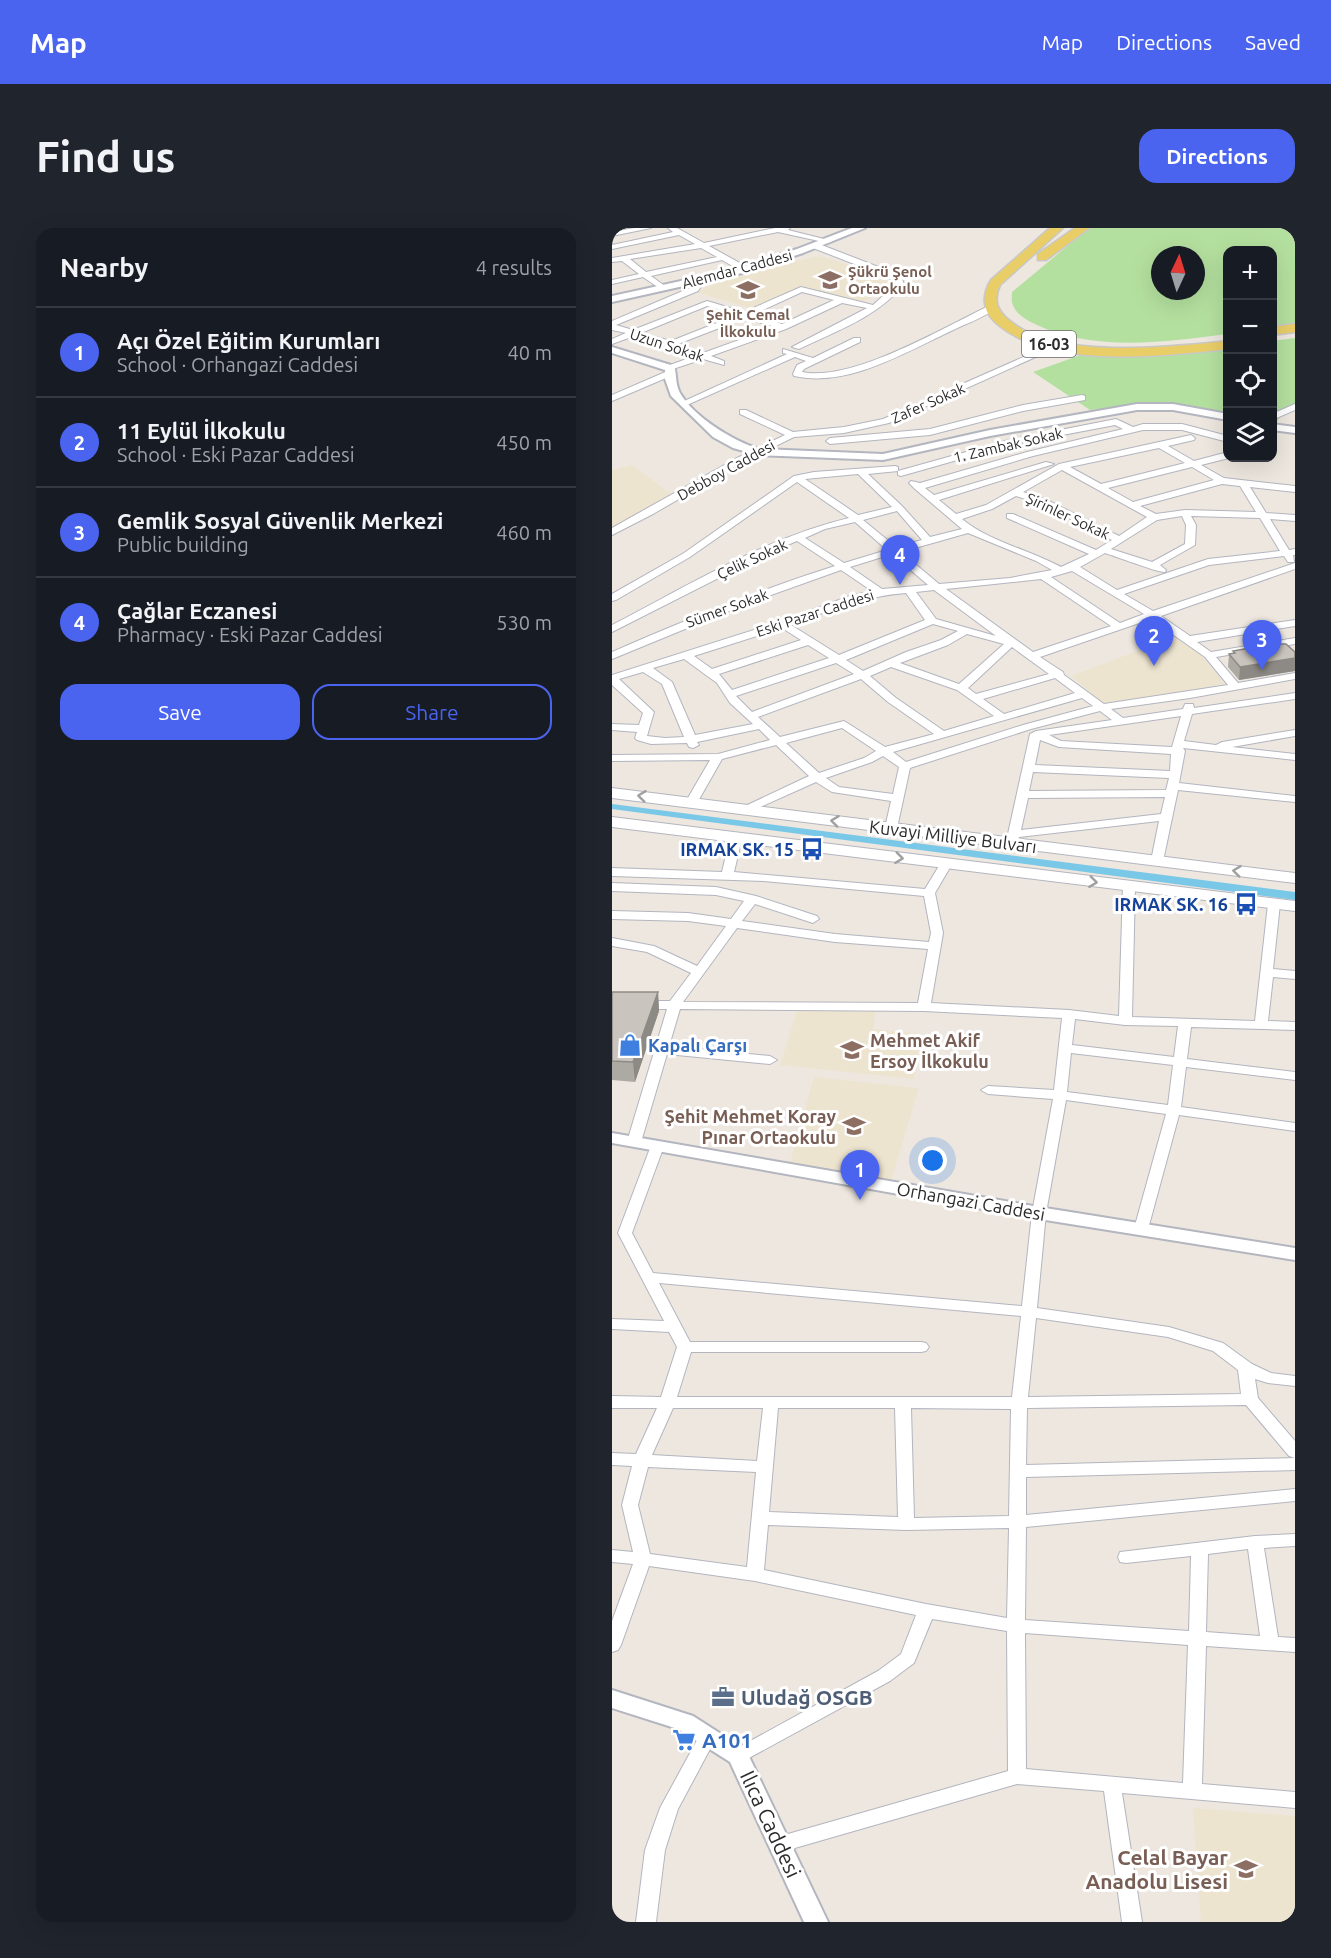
<!DOCTYPE html>
<html lang="en">
<head>
<meta charset="utf-8">
<style>
	body { margin:0; font-family:Ubuntu,sans-serif; background:#20242c; color:#f1f3f6 }
	.controls { position:absolute; right:18px; top:18px; display:grid; overflow:hidden; border-radius:12px; box-shadow:0 6px 24px #0002 }
	.controls button { width:54px; height:54px; display:grid; place-items:center; padding:0; border:0; border-bottom:2px solid #363941; background:#171b24; color:#f1f3f6; font:30px sans-serif }
	.compass { position:absolute; left:539px; top:18px; width:54px; height:54px; border-radius:50%; background:#171b24; box-shadow:0 6px 24px #0002; rotate:4deg }
	.you { position:absolute; left:321px; top:933px; width:21px; height:21px; margin:-15px; border:4px solid #fff; border-radius:50%; background:#1a73e8; box-shadow:0 0 0 9px #1a73e833 }
	.badge { display:grid; place-items:center; width:39px; height:39px; border-radius:50%; background:#4a64ef; color:#fff; font-size:20px; font-weight:700 }
	.pin { position:absolute; translate:-50% -50px; filter:drop-shadow(0 2px 3px #0008) }
	.pin::after { content:''; position:absolute; top:32px; width:21px; height:18px; background:inherit; clip-path:polygon(0 0,100% 0,50% 100%) }
	.list { margin:0; padding:0; list-style:none }
	h2 { display:flex; justify-content:space-between; align-items:center; height:78px; margin:0; padding:0 24px; font-size:26px }
	h2 small { font-size:20px; font-weight:400; color:#9ea1a6 }
	.list li { display:grid; grid-template-columns:39px 1fr auto; gap:18px; align-items:center; box-sizing:border-box; height:90px; padding:0 24px; border-top:2px solid #363941 }
	.list b { display:block; font-size:22px; white-space:nowrap }
	.list p { margin:0; font-size:20px; white-space:nowrap; color:#9ea1a6 }
	.list em { font-size:20px; font-style:normal; color:#9ea1a6 }
	.actions { display:flex; gap:12px; padding:18px 24px }
	.actions a { flex:1; padding:14px 0; border:2px solid #4a64ef; border-radius:18px; text-align:center; font-size:21px; color:#4a64ef }
	.actions .main { background:#4a64ef; color:#fff }
	.icon { flex:none; width:33px; height:33px; fill:none; stroke:currentColor; stroke-width:2; stroke-linecap:round; stroke-linejoin:round }
	.map { position:relative; flex:none; width:683px; height:1694px; overflow:hidden; border-radius:18px }
	header { display:flex; align-items:center; gap:36px; box-sizing:border-box; height:84px; padding:0 30px; background:#4a64ef; color:#fff }
	header strong { font-size:28px }
	nav { display:flex; gap:33px; margin-inline-start:auto; font-size:21px }
	.intro { display:flex; align-items:center; justify-content:space-between; box-sizing:border-box; height:144px; padding:0 36px }
	h1 { margin:0; font-size:42px }
	.button { padding:15px 27px; border-radius:18px; background:#4a64ef; color:#fff; font-size:21px; font-weight:700 }
	main { display:flex; gap:36px; padding:0 36px }
	aside { flex:1; background:#171b24; border-radius:18px; box-shadow:0 6px 24px #0002 }
	.map>svg:first-child { display:block }
	.education { fill:#ede4d0 }
	.green { fill:#b4e09f; fill-rule:evenodd }
	.water { fill:#79c8e8 }
	.lines { fill:none; stroke-linecap:round; stroke-linejoin:round }
	.minor-casing { stroke:#b3b5bf; stroke-width:2 }
	.tertiary-casing { stroke:#b3b5bf; stroke-width:4 }
	.secondary-casing { stroke:#b3b5bf; stroke-width:2 }
	.primary-casing { stroke:#c8c8c8; stroke-width:3 }
	.minor { fill:#fff; fill-rule:evenodd }
	.tertiary { fill:#fff; fill-rule:evenodd }
	.secondary { fill:#fff; fill-rule:evenodd }
	.primary { fill:#e9ce68; fill-rule:evenodd }
	.wall { fill:#ada9a3 }
	.shaded-wall { fill:#8d8a85 }
	.building { fill:#c9c5be; stroke:#8d8a85; stroke-width:1.5 }
	.oneway { stroke:#a0a0a0 }
	.labels { text-anchor:middle; dominant-baseline:central; stroke-width:6; stroke-linejoin:round; paint-order:stroke }
	.far-street-label { font-size:15px; fill:#2c2c2c; stroke:#fff }
	.far-education-label { font-size:15px; font-weight:bold; fill:#785e54; stroke:#fff; text-anchor:start }
	.shield { fill:#fff; stroke:#6b6b6b; stroke-width:1.5 }
	.shield-label { font-size:16px; font-weight:bold; fill:#2c2c2c }
	.street-label { font-size:18px; fill:#2c2c2c; stroke:#fff }
	.transit-label { font-size:18px; font-weight:bold; fill:#164399; stroke:#fff; text-anchor:end }
	.education-label { font-size:18px; font-weight:bold; fill:#785e54; stroke:#fff; text-anchor:start }
	.shop-label { font-size:18px; font-weight:bold; fill:#366cbe; stroke:#fff; text-anchor:start }
	.near-service-label { font-size:21px; font-weight:bold; fill:#4e5e75; stroke:#fff; text-anchor:start }
	.near-shop-label { font-size:21px; font-weight:bold; fill:#366cbe; stroke:#fff; text-anchor:start }
	.near-street-label { font-size:21px; fill:#2c2c2c; stroke:#fff }
	.near-education-label { font-size:21px; font-weight:bold; fill:#785e54; stroke:#fff; text-anchor:end }
</style>
</head>
<body>
<header>
<strong>Map</strong>
<nav><a>Map</a><a>Directions</a><a>Saved</a></nav>
</header>
<div class="intro"><h1>Find us</h1><a class="button">Directions</a></div>
<main>
<aside>
<h2>Nearby<small>4 results</small></h2>
<ul class="list">
<li><span class="badge">1</span><div><b>Açı Özel Eğitim Kurumları</b><p>School · Orhangazi Caddesi</p></div><em>40 m</em></li>
<li><span class="badge">2</span><div><b>11 Eylül İlkokulu</b><p>School · Eski Pazar Caddesi</p></div><em>450 m</em></li>
<li><span class="badge">3</span><div><b>Gemlik Sosyal Güvenlik Merkezi</b><p>Public building</p></div><em>460 m</em></li>
<li><span class="badge">4</span><div><b>Çağlar Eczanesi</b><p>Pharmacy · Eski Pazar Caddesi</p></div><em>530 m</em></li>
</ul>
<div class="actions"><a class="main">Save</a><a>Share</a></div>
</aside>
<div class="map">
<svg width="683" height="1694" viewBox="0 0 683 1694">
	<rect width="100%" height="100%" fill="#ede7df"/>
	<!-- education -->
	<path class="education" d="M207 28 264 45 281 59 247 76 188 60 137 80 84 64 120 47Z
		M20 237 63 269 0 300V242Z
		M565 408 589 427 613 456 491 476 459 448Z
		M186 780 264 781 261 801 309 806 302 851 168 837Z
		M202 849 307 860 279 953 178 935Z
		M581 1580 683 1588V1694H589Z"/>
	<!-- green -->
	<path class="green" d="M477 0H683V96L661 100 660 22H616L615 106C556 114 481 124 425 97 417 93 404 87 401 77 399 74 400 68 400 64ZM548 27H584V63H548Z
		M683 110V182L668 188 664 196 660 195V113Z
		M615 119V186L579 178 542 176 478 182 421 144 477 124Z"/>
	<!-- water -->
	<path class="water" d="M0 576 683 664V672L0 581Z"/>
	<g class="lines">
		<!-- minor casing -->
		<g class="minor-casing">
			<path id="minor" d="M22 0H39L0 8V4Z
				M56 0H65L92 15 163 0H178L176 2 220 13 216 15 166 4 97 18 135 39V43H129L110 32 39 48 53 58V62H50L31 49 0 56V52L27 46 10 33 0 34V30L83 16 67 7 0 21V17L61 4ZM89 20 105 29 34 44 18 31Z
				M201 16H207L282 45 289 49 292 56C266 89 224 103 187 121L180 119 255 80 230 75 174 101 99 128 112 133V137L91 131 58 142 62 145 61 147 0 173V167L58 142 54 140 55 138 83 128 22 108 0 116V111L14 105 0 102V93L80 59 82 51 89 53 90 57 86 63 4 97 21 102 95 73 132 84 189 59 261 77 284 56 276 49 201 20ZM190 64 222 72 170 96 140 87ZM95 78 125 87 59 113 29 105ZM133 90 163 99 91 125 66 116Z
				M377 78 384 80C372 90 353 96 339 103 292 125 235 160 182 148L181 146 185 137 194 133 183 129 75 177 68 175 175 126 171 125V121L201 130 242 110H248V114L192 141 190 144C241 154 330 100 377 78Z
				M441 116 448 118 277 195 232 205 182 209 129 235 41 286 0 307V300L123 231 173 207 128 186V182H134L181 204 232 199 271 191Z
				M470 167 473 168V172L411 183 318 207 218 216 214 213 218 210 318 201 411 177Z
				M683 176V182L660 192V186Z
				M504 191 521 199 531 196H570L616 208V214L570 202H531L421 228 313 260 322 267 434 234 442 236 327 272 344 286 374 277 447 236 579 207 583 210 582 212 556 218 582 233 616 224 617 230 589 237 612 250 683 258V264L638 259 654 285 683 287V293L658 291 677 322 683 321V327H681L682 334H676L672 328 597 337 512 366 541 383 683 335V341L549 388 578 408 683 392V398L585 414 599 424 683 410V416L604 429 626 455 683 445V451L578 470 499 481 511 490 571 481 573 476H581L582 480 683 465V471L580 486 572 513 604 517 610 514 683 502V508L620 519 683 526V532L571 520 573 523 567 555 683 568V574L566 562 551 633 545 637 539 633 547 593 407 609 404 618H396L394 615 418 506 424 503 500 492 488 483 419 501 298 540 285 600 279 604 273 600 279 573 220 564 204 554 137 584H129L127 582 129 580 197 548 164 517 110 531 85 575 79 578 73 575 98 532 0 533V527L106 526 158 512 147 501 85 514 87 517 81 520 77 519 75 515 39 516 25 512 23 510 25 504 0 502V496L27 497 31 485 0 457V447L167 394 238 368 260 363 229 342 134 376 0 431V424C73 392 147 362 223 338L185 313 152 327 0 404V397C76 358 153 310 237 290L185 254 78 329 4 372 0 373V366L72 325 182 248 202 244 283 238 286 239V243L397 212ZM503 197 511 201 415 224 308 255 299 253 297 255 303 261 350 301 318 309 290 278 256 246 286 243V247L289 248 398 217ZM547 220 573 235 489 256 458 239ZM580 239 602 252 521 274 496 260ZM450 242 535 289 507 308 435 272 411 264ZM246 246 280 279 246 287 193 251ZM610 256 628 258 644 284 573 282 544 286 528 278ZM404 268 429 276 500 312 484 322 401 286H395V290L477 326 449 339C418 322 376 313 350 291L380 281ZM285 283 310 312 284 319 251 292ZM570 288 574 297 573 316 540 334 499 321 545 292ZM579 288 648 290 668 323 596 331 505 362 468 339 493 325C503 328 547 345 553 344L554 342 548 337 583 317 584 297ZM243 294 275 322 232 335 193 310 213 301ZM356 305 424 333 440 342 398 350 327 356 289 324ZM280 326 316 357 270 361 238 339ZM460 343 532 386 508 395 439 349ZM429 351 499 398 421 424 334 361ZM322 362 384 408 324 391 304 364ZM294 365 313 392 227 427 179 397C218 382 253 368 294 365ZM539 391 593 429 616 457 492 476 452 447 451 444 428 429ZM321 396 346 403 329 412 294 424 251 443 234 432ZM170 400 189 412 100 441 82 428ZM355 406 392 416 347 456 288 435 336 417ZM196 417 217 430 120 462 107 446ZM400 419 437 446 364 466 356 460ZM72 431 105 455 118 475 141 496 83 507 60 454 41 440ZM224 435 242 446 140 484 124 468ZM279 439 345 462 382 488 332 503 284 470 258 448ZM31 444 50 456 72 509 53 510 35 508 42 484 7 451ZM443 450 463 465 392 486 371 471ZM249 451 276 474 322 506 273 519 232 493 168 509 146 489ZM470 470 481 478 411 497 294 534 281 524ZM569 488 560 519 449 513 437 507ZM230 500 264 523 252 530 207 545 174 515ZM428 512 447 519 559 526 558 543 423 537ZM271 528 287 539 281 566 227 559 214 550 260 534ZM421 544 557 550 554 562 417 563ZM553 569 549 586 409 602 416 570Z
				M124 606 130 610 122 644 313 661 330 633H338L340 636 323 665 331 705 319 775 457 782 507 788 511 658 517 654 523 658 520 789 643 793 656 676 662 672 668 676 661 741 683 743V751L661 749 656 793 683 794V802L579 799 575 831 683 844V852L574 839 569 879 683 895V903L567 887 536 1001 529 1006 522 1001 554 886 454 872 434 985 425 1080 557 1099 611 1115 640 1136 659 1145 683 1148V1158L656 1155 643 1151 646 1170 683 1213V1230L677 1228 634 1177 415 1180 414 1237 683 1230V1242L414 1249V1287L683 1261V1273L414 1299 413 1392 577 1403 579 1328 514 1335 508 1334 506 1329 508 1324 643 1308 683 1306V1318L652 1320 666 1409 683 1410V1424L594 1418 590 1556 683 1564V1580L510 1565 530 1694H510L492 1563 405 1556 169 1624 162 1622 160 1616 162 1610 169 1608 396 1543 395 1403 320 1391 302 1435 278 1453 126 1536 120 1533 117 1528 120 1523 266 1443 289 1426 304 1387 143 1353 37 1338 9 1417 6 1422 0 1424V1393L21 1336 0 1334V1322L21 1324 10 1277 20 1238 0 1237V1225L24 1226 45 1180H0V1168L49 1169 65 1119 57 1104 0 1101V1091L52 1093 6 1005 40 915H50L52 918 20 1005 41 1045 410 1078 420 985 441 871 376 866 369 862 376 858 442 862 450 790 312 783 68 781 57 818 158 828 165 832 158 836 55 826 29 914 22 918 15 914 55 781H0V773H58L79 745 35 724 0 718V710L42 718 85 738 114 698 76 693 0 691V683L76 685 119 691 132 673 104 667 0 663V655L104 659 144 668 205 688 207 691 201 695 143 676 130 693 223 706 317 714 319 705 312 668 152 653 0 648V640L110 644 118 610ZM125 700 223 714 316 721 306 775 71 774ZM463 791 513 797 566 798 562 829 460 817ZM459 825 561 837 556 877 455 864ZM47 1055 409 1088 400 1169H65L79 1124H309L314 1123 317 1119 314 1115 309 1114H78ZM424 1090 556 1109 601 1123 626 1142 629 1166 416 1169ZM61 1180H151L145 1233 40 1227ZM166 1180H283L286 1289 157 1284ZM299 1180 399 1181 397 1288 302 1290ZM36 1239 144 1244 135 1339 38 1326 26 1277ZM156 1297 294 1302 397 1300 395 1390 314 1376 152 1342ZM636 1321 648 1408 594 1404 596 1326ZM413 1405 576 1417 571 1555 414 1541Z
				M96 1501 102 1503 105 1508 66 1581 53 1622 44 1694H24L33 1622 48 1580 90 1503Z"/>
		</g>
		<!-- tertiary casing -->
		<g class="tertiary-casing">
			<path id="tertiary" d="M240 0H253L191 25 130 45 0 74V68L124 41 185 21Z
				M0 119 62 138C65 146 63 156 68 165 82 189 121 213 147 221L271 226 378 202 525 176H561L616 186V192L561 182H525L378 208 271 232 146 227 121 220 101 209 59 168 53 151V142L0 125Z
				M660 196 683 199V205L660 202Z
				M0 905 427 979 683 1020V1032L427 991 0 915Z
				M0 1462 81 1488 134 1522 216 1694H192L118 1534 66 1501 0 1480Z"/>
		</g>
		<!-- secondary casing -->
		<g class="secondary-casing">
			<path id="secondary" d="M0 560 683 645V655L0 570Z
				M0 589 683 673V683L0 599Z"/>
		</g>
		<!-- primary casing -->
		<g class="primary-casing">
			<path id="primary" d="M438 0H451L388 57C381 72 385 83 398 93 445 132 557 119 616 113V121C549 128 436 142 383 94 370 82 370 67 379 52Z
				M463 0H477L434 32H426V26Z
				M683 96V104L660 107V99Z"/>
		</g>
		<!-- minor -->
		<use href="#minor" class="minor"/>
		<!-- tertiary -->
		<use href="#tertiary" class="tertiary"/>
		<!-- secondary -->
		<use href="#secondary" class="secondary"/>
		<!-- primary -->
		<use href="#primary" class="primary"/>
	</g>
	<!-- wall -->
	<path class="wall" d="M621 423 683 424V443L627 452 616 439 617 426 621 425Z
		M0 764H46L47 783 23 854 0 852Z"/>
	<!-- shaded-wall -->
	<path class="shaded-wall" d="M683 430V443L627 452 628 439Z
		M46 764 47 783 23 854 21 834Z"/>
	<!-- building -->
	<path class="building" d="M661 416H674L683 424V430L628 439 617 426 623 425 621 423Z
		M0 764H46L21 834 0 833Z"/>
	<!-- one-way arrows -->
	<defs><path id="oneway-chevron" d="M-2-3.5L2.5 0L-2 3.5" fill="none" stroke-width="1.6" stroke-linecap="round" stroke-linejoin="round" transform="scale(1.5)"/></defs>
	<g class="oneway">
		<use href="#oneway-chevron" transform="translate(30 568) rotate(-173)"/>
		<use href="#oneway-chevron" transform="translate(223 593) rotate(-173)"/>
		<use href="#oneway-chevron" transform="translate(287 630) rotate(7)"/>
		<use href="#oneway-chevron" transform="translate(625 643) rotate(-173)"/>
		<use href="#oneway-chevron" transform="translate(481 654) rotate(7)"/>
	</g>
	<!-- icons -->
	<defs>
		<g id="school-bare" transform="scale(1.8)"><path d="M0-5L7-2L0 1L-7-2ZM-4 1L0 2.5L4 1V4Q0 6-4 4Z" fill="#8d6e63" stroke="#fff" stroke-width="2.5" paint-order="stroke"/></g>
		<g id="bus-bare" transform="scale(1.8)"><path d="M-5-6H5V4H4V6H2V4H-2V6H-4V4H-5ZM-3.5-4V0h7V-4ZM-3.5 1.2v1.5H-2V1.2ZM2 1.2v1.5H3.5V1.2Z" fill="#1a4fb4" stroke="#fff" stroke-width="2.5" paint-order="stroke"/></g>
		<g id="shop-bare" transform="scale(1.8)"><path d="M-5-2.5h2.3a2.7 3.5 0 0 1 5.4 0H5L5.5 6h-11ZM-1.5-2.5h3a1.5 2.3 0 0 0-3 0Z" fill="#3f7fe0" stroke="#fff" stroke-width="2.5" paint-order="stroke"/></g>
		<g id="office-bare" transform="scale(1.8)"><path d="M-6-3h4V-5.5h4V-3h4V5H-6ZM-1-4.5V-3h2v-1.5ZM-6 0V1H6V0Z" fill="#5c6f8a" stroke="#fff" stroke-width="2.5" paint-order="stroke"/></g>
		<g id="supermarket-bare" transform="scale(1.8)"><path d="M-6-5.5h2.5l.6 2H6L4.5 2H-2.5L-4.4-4H-6ZM-1.5 3.2a1.3 1.3 0 1 0 .1 0ZM3 3.2a1.3 1.3 0 1 0 .1 0Z" fill="#3f7fe0" stroke="#fff" stroke-width="2.5" paint-order="stroke"/></g>
	</defs>
	<g fill-rule="evenodd">
		<use href="#school-bare" x="218" y="52"/>
		<use href="#school-bare" x="136" y="62"/>
		<use href="#bus-bare" x="200" y="621"/>
		<use href="#bus-bare" x="634" y="676"/>
		<use href="#shop-bare" x="18" y="817"/>
		<use href="#school-bare" x="240" y="822"/>
		<use href="#school-bare" x="242" y="898"/>
		<use href="#office-bare" x="111" y="1469"/>
		<use href="#supermarket-bare" x="72" y="1512"/>
		<use href="#school-bare" x="634" y="1641"/>
	</g>
	<g class="labels">
		<!-- far-street labels -->
		<g class="far-street-label">
			<text transform="translate(125 41) rotate(-15)">Alemdar Caddesi</text>
			<text transform="translate(55 117) rotate(18)">Uzun Sokak</text>
			<text transform="translate(316 175) rotate(-24)">Zafer Sokak</text>
			<text transform="translate(396 217) rotate(-13)">1. Zambak Sokak</text>
			<text transform="translate(114 242) rotate(-29)">Debboy Caddesi</text>
			<text transform="translate(456 288) rotate(25)">Şirinler Sokak</text>
			<text transform="translate(140 331) rotate(-25)">Çelik Sokak</text>
			<text transform="translate(115 380) rotate(-20)">Sümer Sokak</text>
			<text transform="translate(203 385) rotate(-18)">Eski Pazar Caddesi</text>
		</g>
		<!-- far-education labels -->
		<g class="far-education-label">
			<text x="236" y="43">Şükrü Şenol<tspan x="236" dy="17">Ortaokulu</tspan></text>
			<text x="136" y="86" text-anchor="middle">Şehit Cemal<tspan x="136" dy="17">İlkokulu</tspan></text>
		</g>
		<!-- shield labels -->
		<rect class="shield" x="410" y="103" width="54" height="26" rx="4.5"/>
		<g class="shield-label">
			<text x="437" y="116">16-03</text>
		</g>
		<!-- street labels -->
		<g class="street-label">
			<text transform="translate(341 608) rotate(7)">Kuvayi Milliye Bulvarı</text>
			<text transform="translate(359 973) rotate(10)">Orhangazi Caddesi</text>
		</g>
		<!-- transit labels -->
		<g class="transit-label">
			<text x="182" y="621">IRMAK SK. 15</text>
			<text x="616" y="676">IRMAK SK. 16</text>
		</g>
		<!-- education labels -->
		<g class="education-label">
			<text x="258" y="812">Mehmet Akif<tspan x="258" dy="21">Ersoy İlkokulu</tspan></text>
			<text x="224" y="888" text-anchor="end">Şehit Mehmet Koray<tspan x="224" dy="21">Pınar Ortaokulu</tspan></text>
		</g>
		<!-- shop labels -->
		<g class="shop-label">
			<text x="36" y="817">Kapalı Çarşı</text>
		</g>
		<!-- near-service labels -->
		<g class="near-service-label">
			<text x="129" y="1469">Uludağ OSGB</text>
		</g>
		<!-- near-shop labels -->
		<g class="near-shop-label">
			<text x="90" y="1512">A101</text>
		</g>
		<!-- near-street labels -->
		<g class="near-street-label">
			<text transform="translate(159 1596) rotate(65)">Ilıca Caddesi</text>
		</g>
		<!-- near-education labels -->
		<g class="near-education-label">
			<text x="616" y="1629">Celal Bayar<tspan x="616" dy="24">Anadolu Lisesi</tspan></text>
		</g>
	</g>
</svg>
<div class="controls">
<button>+</button>
<button>−</button>
<button><svg class="icon" aria-label="locate" viewBox="0 0 24 24"><circle cx="12" cy="12" r="6"/><path d="M12 2v4M12 18v4M2 12h4M18 12h4"/></svg></button>
<button><svg class="icon" aria-label="layers" viewBox="0 0 24 24"><path d="M12 4l9 5-9 5-9-5zM3 14l9 5 9-5"/></svg></button>
</div>
<svg class="compass" viewBox="-18 -18 36 36"><path d="M0-13l5 13h-10z" fill="#e53935"/><path d="M0 13l5-13h-10z" fill="#9ea1a6"/></svg>
<div class="you"></div>
<div class="pin badge" style="left:248px;top:972px">1</div>
<div class="pin badge" style="left:542px;top:438px">2</div>
<div class="pin badge" style="left:650px;top:442px">3</div>
<div class="pin badge" style="left:288px;top:357px">4</div>
</div>
</main>
</body>
</html>
